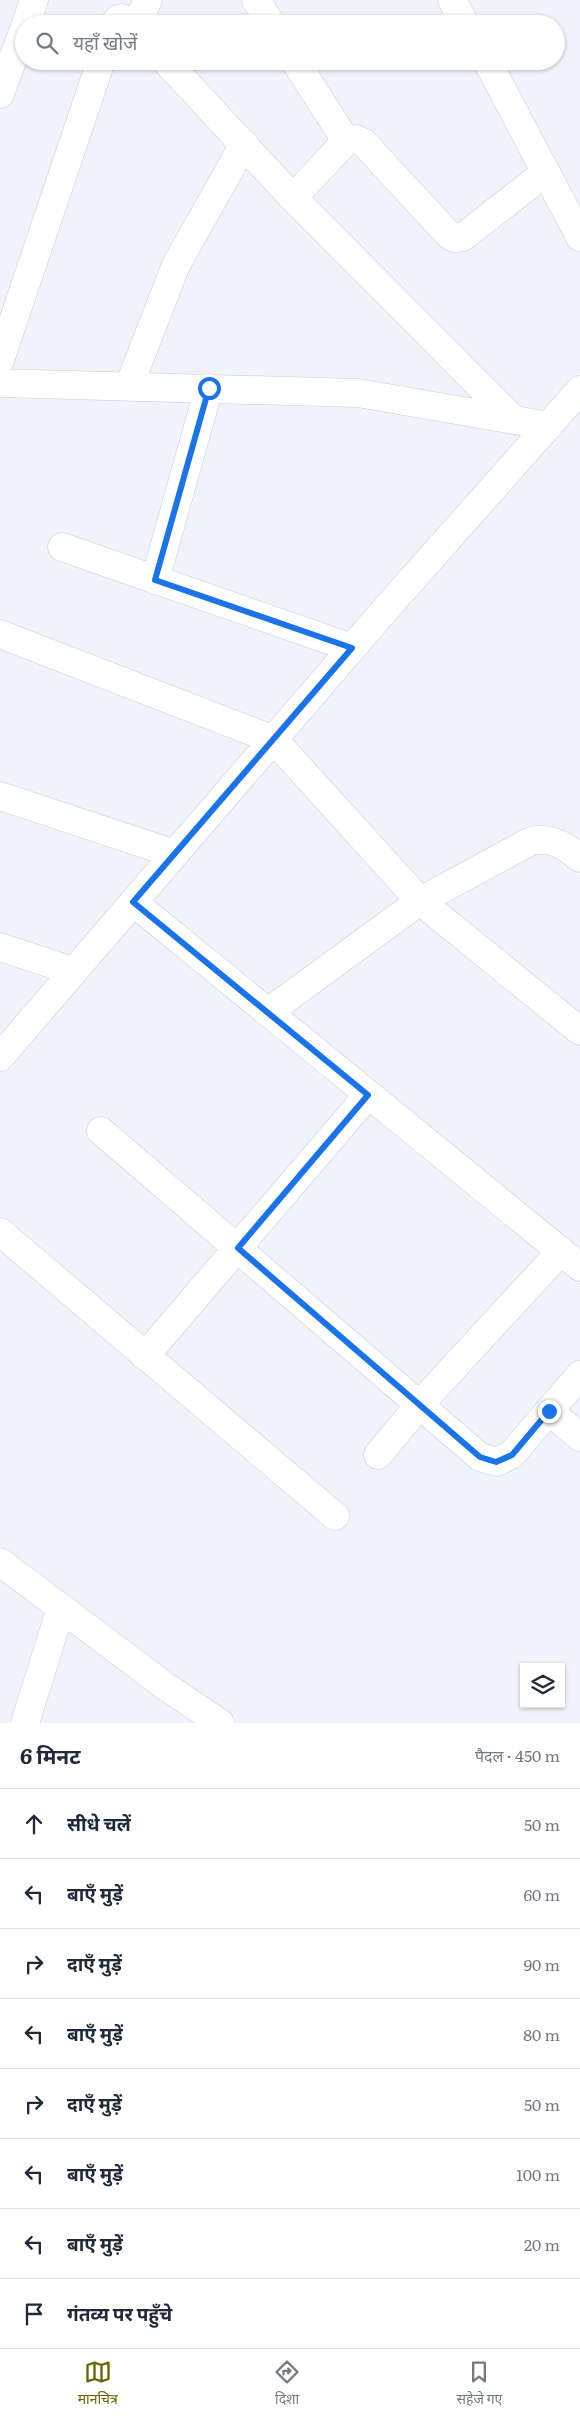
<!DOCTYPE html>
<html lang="hi">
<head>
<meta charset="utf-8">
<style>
	body { margin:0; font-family:Literata,"Noto Sans Devanagari",serif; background:#f2f2f3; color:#1f2937 }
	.controls { position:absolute; right:15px; bottom:15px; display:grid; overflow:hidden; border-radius:0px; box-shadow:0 1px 4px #0004 }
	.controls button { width:45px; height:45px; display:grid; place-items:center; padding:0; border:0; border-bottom:1px solid #e0e1e3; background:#fff; color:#1f2937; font:25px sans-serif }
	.stop { position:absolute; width:15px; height:15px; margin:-11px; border:4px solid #1a73e8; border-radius:50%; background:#fff }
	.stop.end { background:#1a73e8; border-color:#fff; box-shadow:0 1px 5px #0008 }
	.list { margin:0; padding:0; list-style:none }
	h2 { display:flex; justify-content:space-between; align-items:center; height:65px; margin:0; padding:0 20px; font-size:21px }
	h2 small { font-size:16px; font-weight:400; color:#747a83 }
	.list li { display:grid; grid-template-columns:32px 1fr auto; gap:15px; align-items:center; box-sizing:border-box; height:70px; padding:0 20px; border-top:1px solid #e0e1e3 }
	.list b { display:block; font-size:19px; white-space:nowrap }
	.list em { font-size:16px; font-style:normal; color:#747a83 }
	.icon { flex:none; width:28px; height:28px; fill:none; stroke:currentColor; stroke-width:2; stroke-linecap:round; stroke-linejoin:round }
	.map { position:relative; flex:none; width:580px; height:1723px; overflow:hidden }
	.search { position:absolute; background:#fff; box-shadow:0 1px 4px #0004; left:15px; right:15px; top:15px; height:55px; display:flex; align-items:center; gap:12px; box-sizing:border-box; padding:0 18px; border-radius:28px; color:#747a83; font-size:19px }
	.sheet { height:625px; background:#fff }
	nav { display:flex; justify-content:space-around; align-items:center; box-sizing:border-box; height:70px; border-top:1px solid #e0e1e3; background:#fff; font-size:14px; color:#747a83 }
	nav a { display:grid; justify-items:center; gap:2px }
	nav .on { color:#656600 }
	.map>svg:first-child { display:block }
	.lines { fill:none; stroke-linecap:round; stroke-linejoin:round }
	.minor-casing { stroke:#c7cad3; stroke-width:29 }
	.minor { stroke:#fff; stroke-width:28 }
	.route { stroke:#1a73e8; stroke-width:6 }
</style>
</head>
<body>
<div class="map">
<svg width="580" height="1723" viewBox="0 0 580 1723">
	<rect width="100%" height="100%" fill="#f0f3fb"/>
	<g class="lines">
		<!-- minor casing -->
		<g class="minor-casing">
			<path id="minor" d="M256 0 271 24
				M452 0 465 24
				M26 24 34 0
				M114 24 118 19 122 18 130 24
				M137 24 148 0
				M166 61 293 198 514 420
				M295 61 346 141
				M487 61 580 237
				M0 94 24 29
				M293 198 346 141 356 139 363 142 449 235 454 238 463 237 546 172
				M0 360 101 61
				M0 383 358 393 549 426
				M129 386 176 265 244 144
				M62 547 352 648
				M155 580 209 388
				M0 634 274 740 420 901 580 1031
				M0 796 175 854
				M133 902 580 1267
				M0 947 73 971
				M268 1012 420 901 531 841C552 837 564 845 580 858
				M0 1057 384 611 580 390
				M101 1131 480 1457 496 1462 511 1455 580 1375
				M0 1232 335 1516
				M145 1356 368 1095
				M549 1411 580 1437
				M378 1455 420 1404 561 1251
				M0 1562 165 1686 220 1723
				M25 1723 61 1608"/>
		</g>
		<!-- minor -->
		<use href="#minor" class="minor"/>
	</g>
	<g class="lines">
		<!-- route -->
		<path class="route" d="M209 388 155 580 352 648 133 902 368 1095 238 1248 480 1457 496 1462 512 1455 549 1411"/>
	</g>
</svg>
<div class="controls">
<button><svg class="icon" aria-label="layers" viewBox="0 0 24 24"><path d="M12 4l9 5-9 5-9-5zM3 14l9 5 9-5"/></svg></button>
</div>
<div class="stop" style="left:209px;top:388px"></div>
<div class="stop end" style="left:549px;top:1411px"></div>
<div class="search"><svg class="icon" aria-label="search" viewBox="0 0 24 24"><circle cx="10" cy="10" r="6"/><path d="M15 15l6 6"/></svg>यहाँ खोजें</div>
</div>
<section class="sheet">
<h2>6 मिनट<small>पैदल · 450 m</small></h2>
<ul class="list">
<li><svg class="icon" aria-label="ahead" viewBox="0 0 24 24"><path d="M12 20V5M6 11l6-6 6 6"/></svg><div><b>सीधे चलें</b></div><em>50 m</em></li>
<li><svg class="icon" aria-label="left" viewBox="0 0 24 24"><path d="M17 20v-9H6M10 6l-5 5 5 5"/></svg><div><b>बाएँ मुड़ें</b></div><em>60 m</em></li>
<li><svg class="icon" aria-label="right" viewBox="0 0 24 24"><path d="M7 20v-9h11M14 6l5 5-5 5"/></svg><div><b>दाएँ मुड़ें</b></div><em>90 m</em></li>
<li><svg class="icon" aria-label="left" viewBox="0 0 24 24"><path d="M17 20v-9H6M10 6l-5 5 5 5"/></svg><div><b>बाएँ मुड़ें</b></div><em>80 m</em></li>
<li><svg class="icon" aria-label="right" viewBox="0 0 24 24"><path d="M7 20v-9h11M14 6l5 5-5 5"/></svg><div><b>दाएँ मुड़ें</b></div><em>50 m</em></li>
<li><svg class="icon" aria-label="left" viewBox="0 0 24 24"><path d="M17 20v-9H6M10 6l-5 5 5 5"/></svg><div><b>बाएँ मुड़ें</b></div><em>100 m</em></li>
<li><svg class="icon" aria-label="left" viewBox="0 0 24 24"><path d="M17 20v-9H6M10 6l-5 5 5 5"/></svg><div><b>बाएँ मुड़ें</b></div><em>20 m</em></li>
<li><svg class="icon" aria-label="arrive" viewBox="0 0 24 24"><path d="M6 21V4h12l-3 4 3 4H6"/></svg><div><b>गंतव्य पर पहुँचे</b></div></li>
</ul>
</section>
<nav>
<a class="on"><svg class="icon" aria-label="map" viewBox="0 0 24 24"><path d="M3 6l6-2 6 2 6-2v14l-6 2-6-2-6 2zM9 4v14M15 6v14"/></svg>मानचित्र</a>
<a><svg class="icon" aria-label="directions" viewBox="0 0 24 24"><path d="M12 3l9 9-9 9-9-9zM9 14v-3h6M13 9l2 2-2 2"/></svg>दिशा</a>
<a><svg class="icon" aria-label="saved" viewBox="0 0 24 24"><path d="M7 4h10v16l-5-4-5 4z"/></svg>सहेजे गए</a>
</nav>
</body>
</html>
